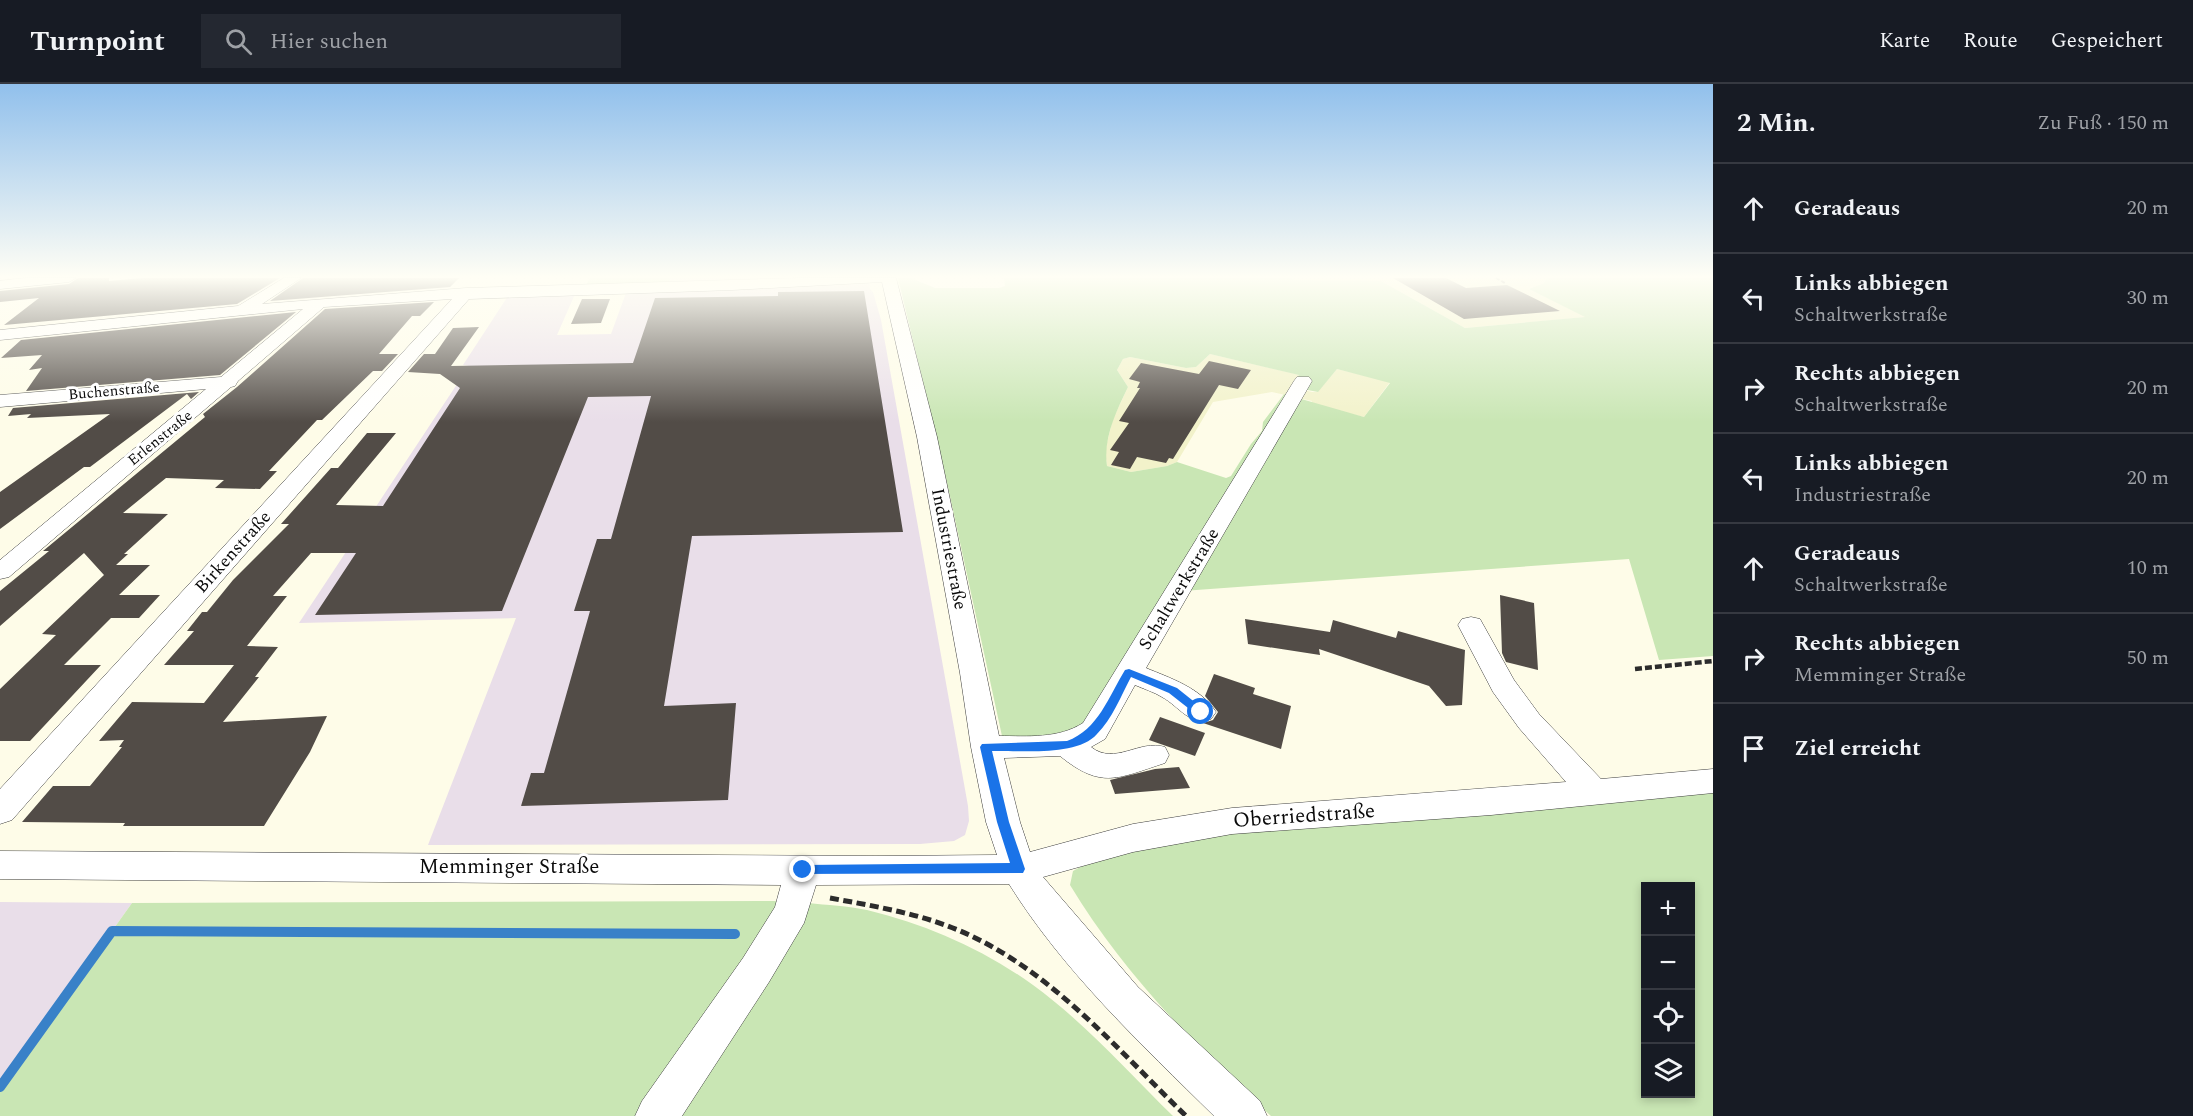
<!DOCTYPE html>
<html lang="de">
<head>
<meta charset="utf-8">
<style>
	body { margin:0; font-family:Spectral,serif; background:#242831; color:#f1f3f6 }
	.controls { position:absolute; right:18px; bottom:18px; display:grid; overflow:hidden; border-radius:0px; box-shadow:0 3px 9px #0003 }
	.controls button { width:54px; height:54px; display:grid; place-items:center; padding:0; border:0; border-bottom:2px solid #363941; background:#171b24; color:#f1f3f6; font:30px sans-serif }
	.stop { position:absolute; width:18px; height:18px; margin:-14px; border:4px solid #1a73e8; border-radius:50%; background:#fff }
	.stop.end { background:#1a73e8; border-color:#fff; box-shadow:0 2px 6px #0008 }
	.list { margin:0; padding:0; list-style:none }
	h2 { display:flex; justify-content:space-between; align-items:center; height:78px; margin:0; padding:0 24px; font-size:26px }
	h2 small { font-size:20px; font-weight:400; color:#9ea1a6 }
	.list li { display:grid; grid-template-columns:39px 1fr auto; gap:18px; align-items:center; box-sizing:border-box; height:90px; padding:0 24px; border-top:2px solid #363941 }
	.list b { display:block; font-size:22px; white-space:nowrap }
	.list p { margin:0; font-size:20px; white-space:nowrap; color:#9ea1a6 }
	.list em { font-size:20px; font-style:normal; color:#9ea1a6 }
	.icon { flex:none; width:33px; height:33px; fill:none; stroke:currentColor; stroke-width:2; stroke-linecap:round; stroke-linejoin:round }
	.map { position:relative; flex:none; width:1713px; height:1032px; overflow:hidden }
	header { display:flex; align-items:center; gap:36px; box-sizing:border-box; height:84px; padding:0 30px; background:#171b24; border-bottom:2px solid #363941 }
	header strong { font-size:28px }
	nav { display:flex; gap:33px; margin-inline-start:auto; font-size:21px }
	.search { width:420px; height:54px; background:#242831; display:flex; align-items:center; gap:15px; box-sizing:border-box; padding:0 21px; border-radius:0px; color:#9ea1a6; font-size:22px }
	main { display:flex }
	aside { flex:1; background:#171b24 }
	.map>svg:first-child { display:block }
	.industrial { fill:#e9dee9 }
	.farmland { fill:#f2f2ca }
	.green { fill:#c9e6b4; fill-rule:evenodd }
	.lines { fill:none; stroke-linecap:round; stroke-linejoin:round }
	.stream { stroke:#3981c8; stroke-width:10 }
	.building { fill:#524c47 }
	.minor-casing { stroke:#3d3d3d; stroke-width:1 }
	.path-far2 { stroke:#2c2c2c; stroke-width:2; stroke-dasharray:4 2; stroke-linecap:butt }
	.path-far1 { stroke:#2c2c2c; stroke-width:4.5; stroke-dasharray:7 3; stroke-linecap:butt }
	.path { stroke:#2c2c2c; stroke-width:5; stroke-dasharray:9 4.5; stroke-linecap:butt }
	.minor { fill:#fff; fill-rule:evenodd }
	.route { fill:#1a73e8 }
	.labels { text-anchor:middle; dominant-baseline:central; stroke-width:6; stroke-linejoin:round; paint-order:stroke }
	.far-street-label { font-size:15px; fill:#0a0a0a; stroke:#fff }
	.street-label { font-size:18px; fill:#0a0a0a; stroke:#fff }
	.near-street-label { font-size:21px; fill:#0a0a0a; stroke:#fff }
</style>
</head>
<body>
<header>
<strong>Turnpoint</strong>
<div class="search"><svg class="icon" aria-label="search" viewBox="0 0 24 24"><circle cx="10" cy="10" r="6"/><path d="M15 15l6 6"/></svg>Hier suchen</div>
<nav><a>Karte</a><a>Route</a><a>Gespeichert</a></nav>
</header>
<main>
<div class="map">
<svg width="1713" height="1032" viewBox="0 0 1713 1032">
	<rect width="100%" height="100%" fill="#fefce8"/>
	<!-- industrial -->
	<path class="industrial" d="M670 194H869L870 205 873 208 881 236 968 722 969 737 965 751 954 757 920 760 428 761 516 534 299 539 469 282 463 281 508 212 575 210 557 251 611 250 626 209 668 201Z
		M0 818 132 819 0 1004Z"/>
	<!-- farmland -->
	<path class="farmland" d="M1292 194H1547L1545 199 1529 205 1587 233 1465 244 1381 197 1295 196Z
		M1210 270 1300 291 1293 303 1312 308H1317L1337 285 1390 298 1364 333 1311 320 1312 317 1272 308 1213 318 1177 378 1167 382 1131 388 1107 382 1105 366 1113 335 1128 303 1117 286 1123 275 1130 273 1186 284 1196 283Z"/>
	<!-- green -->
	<path class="green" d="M590 194H670L668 201 585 203Z
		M898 194H911L935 204H999L1005 202 1004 194H1291L1295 196 1381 197 1465 244 1585 233 1529 205 1544 199 1547 194H1713V572L1659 576 1629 475 1169 508 1111 603 1077 647 1042 654 1002 652 948 403ZM1210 270 1299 291 1292 303 1318 308 1337 285 1390 299 1364 333 1284 310 1263 338 1262 347 1251 360 1231 392 1226 394 1177 378 1167 382 1131 388 1107 382C1103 354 1116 328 1128 303L1117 286 1123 275 1130 273 1186 284 1196 283Z
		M1713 704V1032H1271C1196 963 1123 889 1070 801L1073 787C1110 766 1153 760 1193 751ZM1646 802H1690V1010H1646Z
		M782 817 647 1032H0V1004L132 819Z
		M808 819C827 821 848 822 867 826 926 840 983 865 1033 901 1084 938 1128 988 1173 1032H668Z"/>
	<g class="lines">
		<!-- stream -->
		<path class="stream" d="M0 1003 112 847 735 850"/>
	</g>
	<!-- building -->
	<path class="building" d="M78 194H109V197L142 194H280L237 220 4 241 39 214 0 218V207L69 200Z
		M303 194H459L450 203 270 217Z
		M1393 194H1446L1466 204 1507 201 1560 227 1464 235Z
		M864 207 903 448 692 452 664 622 736 619 728 716 521 722 531 689H544L590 527H574L597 455H611L651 312 588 313 502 527 315 531 356 469H311L273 512H287L247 562 278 563 255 593H259L223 638 327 632 310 668 264 742H123L125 739 22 738 53 702H90L122 663H119L124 656 99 657 132 618 204 619 234 581H164L194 547H187L202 528H207L233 496 289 440H281L331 384H338L367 349H396L336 421 383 422 460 304 440 290 408 288 424 270H435L453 244 479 243 451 282 633 279 655 214 778 212V208Z
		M582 215H610L601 239 571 240Z
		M434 218 420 232H412L379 270H398L382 287H373L322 336H317L269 387H277L260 405 215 404 224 396 166 394 123 429 168 430 124 470H128L116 481H150L119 511H160L139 534H111L64 581H101L30 657H0V605L56 551 42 550 104 491 84 469 0 542V507L49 467H43L205 333 203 330 237 303 325 225Z
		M296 228 220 291 26 307 42 284 29 286 42 271 1 274 21 256Z
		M1209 277 1251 286 1238 305 1219 301 1173 375 1169 374 1166 379 1137 373 1130 385 1111 381 1119 368 1110 366 1129 339 1119 337 1140 304H1137L1140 298 1129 295 1141 279 1199 290Z
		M199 308 191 315 187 310 90 383H84L0 445V408L110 330 27 334 31 330 8 332 13 324Z
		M1500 511 1534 519 1538 586 1506 578 1502 569Z
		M1245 535 1330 548 1333 536 1396 554 1398 547 1465 566 1462 621 1446 622 1429 602 1319 565 1320 571 1248 560Z
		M1214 590 1255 604 1253 610 1291 622 1281 665 1203 639 1213 636 1218 628 1205 612Z
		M1160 633 1205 649 1195 672 1149 656Z
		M1179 683 1190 704 1115 710 1110 696 1155 685Z"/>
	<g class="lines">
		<!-- minor casing -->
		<g class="minor-casing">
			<path id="minor" d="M25 194H76L69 198 0 205V197Z
				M284 194H301L262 220 466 204 798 194H896L937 353 999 652C1028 652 1058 655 1083 639L1294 297 1297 293H1309L1312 297 1146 584C1170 594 1201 604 1216 628L1211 635C1189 642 1180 623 1162 613 1154 608 1144 605 1135 601L1105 655 1091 663C1115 682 1139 655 1165 663L1169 671 1165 679C1118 694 1102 706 1060 672L1004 674 1020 738 1030 768 1133 740 1232 724 1566 698 1519 644 1493 608 1458 541 1462 535 1471 533 1480 535 1514 596 1539 630 1601 695 1713 685V709L1491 731 1232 750 1133 768 1043 793 1138 903 1260 1017 1267 1032H1214C1141 960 1064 888 1009 800L816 801 804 839 769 898 682 1032H635L642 1017 743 874 775 823 781 801 0 795V767L876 772 997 771 986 738 971 663 960 589 917 353 882 198 732 206 469 215 12 736 0 740V705L452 215 324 223 238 297 235 302 231 303 9 493 0 495V476L206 305 0 323V311L221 293 303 225 0 256V246L238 222Z"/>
		</g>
		<!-- path-far2 -->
		<path class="path-far2" d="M1496 194 1505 199"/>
		<!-- path-far1 -->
		<path class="path-far1" d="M1635 585 1713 577"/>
		<!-- path -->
		<path class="path" d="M830 814C873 822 917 829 958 846 1049 884 1117 965 1186 1032"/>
		<!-- minor -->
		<use href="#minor" class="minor"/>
	</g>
	<!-- sky -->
	<linearGradient id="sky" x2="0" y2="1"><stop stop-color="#91c0ec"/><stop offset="0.57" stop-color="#fffef5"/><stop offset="1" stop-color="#fffef5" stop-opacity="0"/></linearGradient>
	<rect width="1713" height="338" fill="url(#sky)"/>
	<!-- route -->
	<path class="route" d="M1129 585 1177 604 1207 628 1205 631H1197L1169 609 1131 593C1121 612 1112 635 1097 650 1077 673 1021 666 992 667L1009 738 1025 785 1023 789 798 790 796 786 798 782 803 781 1010 779 997 738 980 663 982 660 1067 657C1098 646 1109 612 1125 586Z"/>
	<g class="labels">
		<!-- far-street labels -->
		<g class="far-street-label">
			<text transform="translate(114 307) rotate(-5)">Buchenstraße</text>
			<text transform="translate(160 354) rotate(-39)">Erlenstraße</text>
		</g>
		<!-- street labels -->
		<g class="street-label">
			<text transform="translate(949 465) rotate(79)">Industriestraße</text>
			<text transform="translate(233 468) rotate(-48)">Birkenstraße</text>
			<text transform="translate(1179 505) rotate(-59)">Schaltwerkstraße</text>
		</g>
		<!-- near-street labels -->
		<g class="near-street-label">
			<text transform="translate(1304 732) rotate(-4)">Oberriedstraße</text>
			<text x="509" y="783">Memminger Straße</text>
		</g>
	</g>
</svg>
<div class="controls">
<button>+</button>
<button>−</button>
<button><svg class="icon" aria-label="locate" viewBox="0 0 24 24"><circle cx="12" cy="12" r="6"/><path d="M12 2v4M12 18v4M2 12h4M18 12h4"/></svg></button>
<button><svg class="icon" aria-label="layers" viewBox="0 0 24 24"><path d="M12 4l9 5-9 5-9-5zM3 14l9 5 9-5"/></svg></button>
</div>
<div class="stop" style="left:1201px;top:628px"></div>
<div class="stop end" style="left:803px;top:786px"></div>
</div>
<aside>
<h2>2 Min.<small>Zu Fuß · 150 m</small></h2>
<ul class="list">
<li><svg class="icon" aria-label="ahead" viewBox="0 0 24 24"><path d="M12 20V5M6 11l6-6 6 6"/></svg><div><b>Geradeaus</b></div><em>20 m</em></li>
<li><svg class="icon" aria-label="left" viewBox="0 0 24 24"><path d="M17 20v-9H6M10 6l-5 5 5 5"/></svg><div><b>Links abbiegen</b><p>Schaltwerkstraße</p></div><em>30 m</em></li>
<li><svg class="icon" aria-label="right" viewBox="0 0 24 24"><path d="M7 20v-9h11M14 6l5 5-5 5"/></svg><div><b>Rechts abbiegen</b><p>Schaltwerkstraße</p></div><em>20 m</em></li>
<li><svg class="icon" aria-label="left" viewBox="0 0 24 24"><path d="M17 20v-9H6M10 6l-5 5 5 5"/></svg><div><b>Links abbiegen</b><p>Industriestraße</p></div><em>20 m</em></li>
<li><svg class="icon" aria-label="ahead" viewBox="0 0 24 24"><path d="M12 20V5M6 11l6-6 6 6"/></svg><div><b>Geradeaus</b><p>Schaltwerkstraße</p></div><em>10 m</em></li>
<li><svg class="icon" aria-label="right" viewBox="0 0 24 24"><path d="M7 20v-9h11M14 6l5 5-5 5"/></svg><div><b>Rechts abbiegen</b><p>Memminger Straße</p></div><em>50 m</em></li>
<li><svg class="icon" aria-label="arrive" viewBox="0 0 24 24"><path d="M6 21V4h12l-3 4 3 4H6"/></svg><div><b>Ziel erreicht</b></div></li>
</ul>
</aside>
</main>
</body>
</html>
